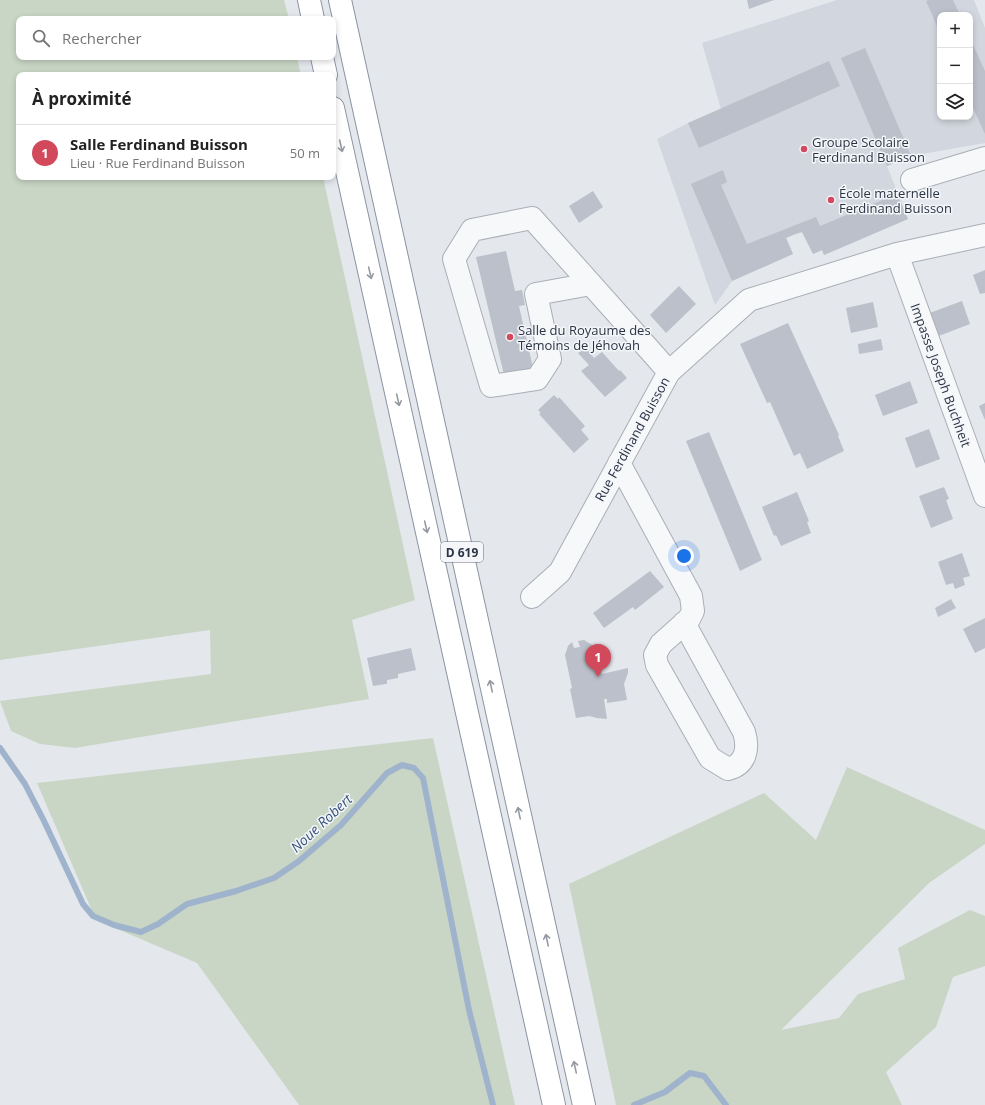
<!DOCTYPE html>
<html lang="fr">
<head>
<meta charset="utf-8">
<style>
	body { margin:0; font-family:"Open Sans",sans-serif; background:#f6f6f6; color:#222 }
	.controls { position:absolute; right:12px; top:12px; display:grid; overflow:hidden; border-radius:8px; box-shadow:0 2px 6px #0003 }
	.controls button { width:36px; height:36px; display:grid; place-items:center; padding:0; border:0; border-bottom:1px solid #e0e0e0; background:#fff; color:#222; font:20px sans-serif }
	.you { position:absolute; left:684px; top:556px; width:14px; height:14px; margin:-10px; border:3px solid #fff; border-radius:50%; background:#1a73e8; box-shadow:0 0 0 6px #1a73e833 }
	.badge { display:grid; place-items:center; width:26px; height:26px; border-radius:50%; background:#d1495b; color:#fff; font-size:13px; font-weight:700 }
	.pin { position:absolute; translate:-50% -33px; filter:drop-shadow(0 1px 2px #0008) }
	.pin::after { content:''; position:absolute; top:21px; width:14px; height:12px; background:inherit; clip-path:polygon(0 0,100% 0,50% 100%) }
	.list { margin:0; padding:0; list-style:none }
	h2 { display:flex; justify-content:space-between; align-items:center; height:52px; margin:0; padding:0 16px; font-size:17px }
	h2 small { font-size:13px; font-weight:400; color:#767676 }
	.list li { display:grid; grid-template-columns:26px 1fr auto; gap:12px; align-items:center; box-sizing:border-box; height:56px; padding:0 16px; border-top:1px solid #e0e0e0 }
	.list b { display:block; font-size:15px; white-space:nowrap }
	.list p { margin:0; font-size:13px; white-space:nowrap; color:#767676 }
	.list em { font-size:13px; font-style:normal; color:#767676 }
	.icon { flex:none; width:22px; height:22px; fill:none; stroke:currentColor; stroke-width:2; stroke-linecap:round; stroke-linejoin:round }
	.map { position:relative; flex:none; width:985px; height:1105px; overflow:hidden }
	.search { position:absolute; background:#fff; box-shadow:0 2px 6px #0003; left:16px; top:16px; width:320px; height:44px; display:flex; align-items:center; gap:10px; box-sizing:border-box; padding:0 14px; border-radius:8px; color:#767676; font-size:15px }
	.panel { position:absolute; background:#fff; box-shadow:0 2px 6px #0003; left:16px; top:72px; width:320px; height:108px; border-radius:8px }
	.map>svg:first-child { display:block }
	.built { fill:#d2d6de; fill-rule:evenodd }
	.green { fill:#c9d6c5 }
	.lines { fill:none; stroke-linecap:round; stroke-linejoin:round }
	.stream { stroke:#9fb4cc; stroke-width:6 }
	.building { fill:#bbc0ca }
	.minor-casing { stroke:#a9aeb7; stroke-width:24 }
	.highway-casing { stroke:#8b94a3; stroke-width:24 }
	.minor { stroke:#f7f8fa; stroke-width:22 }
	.highway { stroke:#fff; stroke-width:22 }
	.oneway { stroke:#959aa2 }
	.poi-dot { fill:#d1495b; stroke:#f4f6f9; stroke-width:1.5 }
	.labels { text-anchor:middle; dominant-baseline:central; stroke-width:3; stroke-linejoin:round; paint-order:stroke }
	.shield { fill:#f4f6f9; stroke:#676e7b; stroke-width:1 }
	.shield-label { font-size:12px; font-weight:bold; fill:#2b3445 }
	.poi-label { font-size:13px; fill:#2b3445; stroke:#f4f6f9; text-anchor:start }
	.street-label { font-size:13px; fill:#2b3445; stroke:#f4f6f9 }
	.water-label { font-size:14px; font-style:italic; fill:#34527a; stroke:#f4f6f9 }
</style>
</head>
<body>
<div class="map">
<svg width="985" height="1105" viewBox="0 0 985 1105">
	<rect width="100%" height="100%" fill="#e4e7ec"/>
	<!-- built -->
	<path class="built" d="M837 0H974L985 28V143L911 156 887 166 908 219 824 255 822 250 813 254 802 232 786 238 793 254 732 281 715 305 657 139 688 123 721 109 702 43ZM940 15H970V117H940Z"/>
	<!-- green -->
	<path class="green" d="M0 0H284L289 19H19V57H297L301 75H19V177H323L415 600 352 620 369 699 75 748 40 744 11 731 0 701 211 674 210 630 0 660Z
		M433 738 515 1105H299L197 963 96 920 37 783Z
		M847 767 985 830V844L929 883 781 1030 839 1018 858 994 905 979 898 948 970 910 985 916V966L953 977 936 1027 886 1072 902 1105H616L569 884 764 793 816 840Z"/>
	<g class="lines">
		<!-- stream -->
		<path class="stream" d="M0 748 25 784 44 821 83 904 93 916 114 925 141 932 158 924 187 904 236 891 274 878 299 861 341 825 387 773 402 765 414 768 423 778 469 1010 493 1105
			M634 1105 665 1092 690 1073 704 1076 726 1105"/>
	</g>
	<!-- building -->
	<path class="building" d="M747 0H774L749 9Z
		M929 0H953L960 15H940V33L926 1Z
		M970 38 985 71V134L970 101Z
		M865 48 911 156 887 166 841 58Z
		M829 61 840 86 699 148 688 123Z
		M723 170 727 182 721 185 747 244 816 217 820 226 897 194 908 219 824 255 822 250 813 254 802 232 795 234 786 238 793 254 732 281 691 184Z
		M593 191 603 207 579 223 569 206Z
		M506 251 515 291 522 290 525 305 519 306 533 368 504 375 476 257Z
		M985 270V293L980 294 973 275Z
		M679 286 696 304 666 333 650 315Z
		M962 301 970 324 936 337 927 314Z
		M873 302 878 327 851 333 846 308Z
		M788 323 839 435 838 436 844 451 807 469 800 453 794 456 770 402 767 403 740 344Z
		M881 339 883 350 859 354 858 344Z
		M585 347 594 358 602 352 619 371 620 370 627 378 605 397 581 371 589 365 578 353Z
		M910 381 918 403 883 416 875 395Z
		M554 395 558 399 559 397 585 426 581 430 589 439 574 453 539 414 541 413 538 410Z
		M985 403V420L979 406Z
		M929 429 940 459 916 468 905 438Z
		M709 432 762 560 740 571 686 441Z
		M944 487 949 499 946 500 953 519 931 528 919 496Z
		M797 492 809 521 807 522 811 533 781 546 776 535 774 536 762 507Z
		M962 553 970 576 963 578 965 585 955 589 953 583 946 585 938 562Z
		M650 571 664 587 635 610 633 607 604 628 593 613Z
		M951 599 956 608 938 617 935 608Z
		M985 618V648L975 653 963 629Z
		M584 640 594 646 601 644 606 667 600 669 602 674 628 668V673L624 684 627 700 607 703V699H604L607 719 597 718 589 716 576 718 570 689 572 688 565 655 568 646 572 642 574 648 580 647 578 641Z
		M411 648 416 670 398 674V678L387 680V684H386L373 686 367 658Z"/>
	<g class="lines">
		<!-- minor casing -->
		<g class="minor-casing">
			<path id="minor" d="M912 180 985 158
				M897 254 985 496
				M591 284 536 294 550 359 537 379 491 386 454 259 472 230 532 218 655 356 669 372
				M619 463 691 596 693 611 689 619 661 644 655 655 657 665 710 758 728 769C746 765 749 748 744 732L684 623
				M532 597 560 572 669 372 749 300 897 254 985 235"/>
		</g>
		<!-- highway casing -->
		<g class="highway-casing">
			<path id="highway" d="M309 0 313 19
				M340 0 584 1105
				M322 57 326 75
				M333 108 554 1105"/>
		</g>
		<!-- minor -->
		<use href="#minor" class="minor"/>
		<!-- highway -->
		<use href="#highway" class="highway"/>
	</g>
	<!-- one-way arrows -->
	<defs><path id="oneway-shaft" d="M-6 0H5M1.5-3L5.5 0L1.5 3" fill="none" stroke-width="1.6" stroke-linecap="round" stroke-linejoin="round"/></defs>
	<g class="oneway">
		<use href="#oneway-shaft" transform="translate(341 146) rotate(77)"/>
		<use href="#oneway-shaft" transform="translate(370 273) rotate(77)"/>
		<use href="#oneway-shaft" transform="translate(398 400) rotate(77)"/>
		<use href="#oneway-shaft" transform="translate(426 527) rotate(77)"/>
		<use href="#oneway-shaft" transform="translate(491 686) rotate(-102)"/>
		<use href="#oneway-shaft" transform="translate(519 813) rotate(-102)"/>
		<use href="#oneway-shaft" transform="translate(547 940) rotate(-102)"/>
		<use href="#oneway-shaft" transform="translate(575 1067) rotate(-102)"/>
	</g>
	<!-- markers -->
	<g class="poi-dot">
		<circle cx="804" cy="149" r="4"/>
		<circle cx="831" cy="200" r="4"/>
		<circle cx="510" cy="337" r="4"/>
	</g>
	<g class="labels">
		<!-- shield labels -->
		<rect class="shield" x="441" y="542" width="42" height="20" rx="3"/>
		<g class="shield-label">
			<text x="462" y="552">D 619</text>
		</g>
		<!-- poi labels -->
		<g class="poi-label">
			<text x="812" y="142">Groupe Scolaire<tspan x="812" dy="15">Ferdinand Buisson</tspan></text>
			<text x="839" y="193">École maternelle<tspan x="839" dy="15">Ferdinand Buisson</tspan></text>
			<text x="518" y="330">Salle du Royaume des<tspan x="518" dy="15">Témoins de Jéhovah</tspan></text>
		</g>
		<!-- street labels -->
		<g class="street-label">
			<text transform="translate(941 375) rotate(70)">Impasse Joseph Buchheit</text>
			<text transform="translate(632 439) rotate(-61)">Rue Ferdinand Buisson</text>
		</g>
		<!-- water labels -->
		<g class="water-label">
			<text transform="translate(321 823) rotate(-43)">Noue Robert</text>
		</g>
	</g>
</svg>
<div class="controls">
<button>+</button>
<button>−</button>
<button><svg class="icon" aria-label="layers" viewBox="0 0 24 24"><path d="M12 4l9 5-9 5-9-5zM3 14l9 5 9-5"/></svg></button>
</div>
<div class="you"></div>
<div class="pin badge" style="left:598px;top:677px">1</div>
<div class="search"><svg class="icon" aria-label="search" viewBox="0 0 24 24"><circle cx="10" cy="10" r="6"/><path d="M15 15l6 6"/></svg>Rechercher</div>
<section class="panel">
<h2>À proximité<small></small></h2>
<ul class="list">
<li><span class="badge">1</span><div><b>Salle Ferdinand Buisson</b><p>Lieu · Rue Ferdinand Buisson</p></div><em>50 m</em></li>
</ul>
</section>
</div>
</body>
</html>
